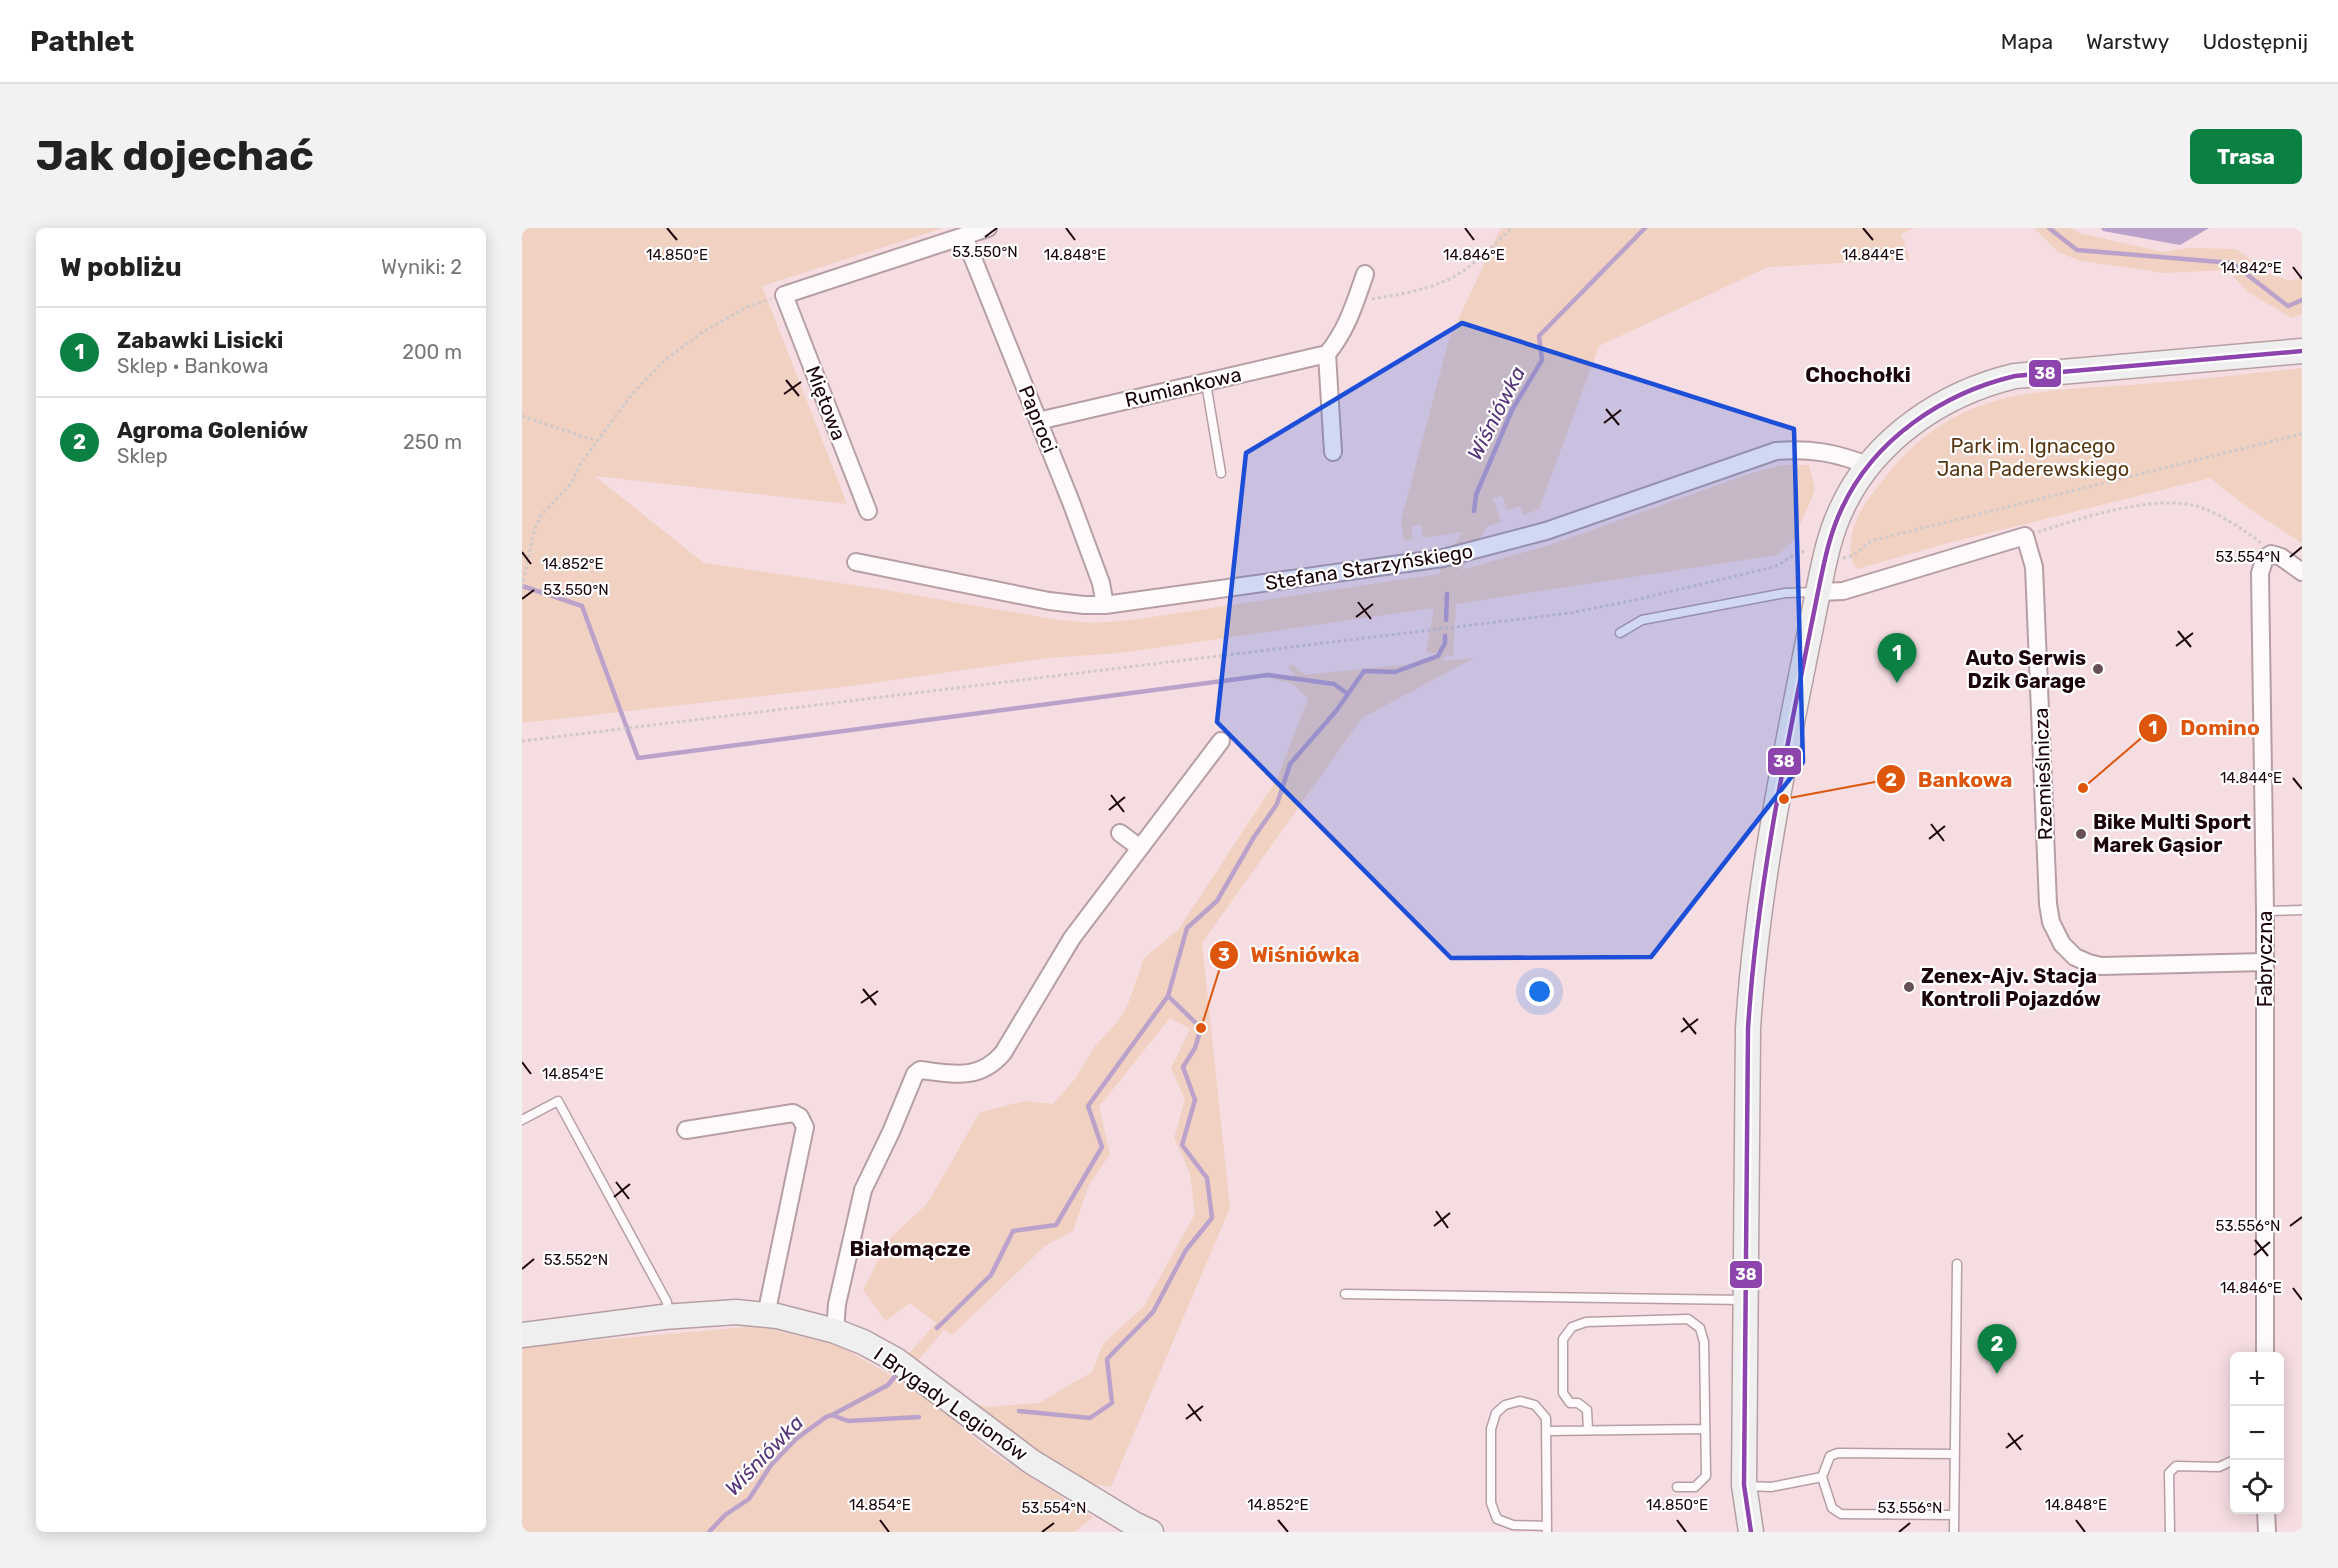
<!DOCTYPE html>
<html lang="pl">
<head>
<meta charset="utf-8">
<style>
	body { margin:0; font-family:Rubik,sans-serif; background:#f2f2f2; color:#222 }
	.controls { position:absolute; right:18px; bottom:18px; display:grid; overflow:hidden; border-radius:9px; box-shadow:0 3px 15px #0003 }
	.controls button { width:54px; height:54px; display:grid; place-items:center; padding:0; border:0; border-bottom:2px solid #e0e0e0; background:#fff; color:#222; font:30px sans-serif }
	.you { position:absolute; left:1018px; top:764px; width:21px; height:21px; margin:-15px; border:4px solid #fff; border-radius:50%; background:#1a73e8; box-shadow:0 0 0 9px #1a73e833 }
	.badge { display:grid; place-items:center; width:39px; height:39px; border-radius:50%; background:#0b8043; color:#fff; font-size:20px; font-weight:700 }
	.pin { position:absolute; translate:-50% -50px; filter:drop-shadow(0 2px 3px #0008) }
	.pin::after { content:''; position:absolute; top:32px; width:21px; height:18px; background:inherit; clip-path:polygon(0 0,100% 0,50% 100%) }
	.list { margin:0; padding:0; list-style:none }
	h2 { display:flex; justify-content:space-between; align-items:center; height:78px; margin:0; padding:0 24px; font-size:26px }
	h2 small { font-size:20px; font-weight:400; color:#767676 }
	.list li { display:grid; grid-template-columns:39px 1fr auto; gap:18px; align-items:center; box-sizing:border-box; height:90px; padding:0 24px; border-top:2px solid #e0e0e0 }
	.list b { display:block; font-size:22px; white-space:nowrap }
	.list p { margin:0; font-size:20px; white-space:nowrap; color:#767676 }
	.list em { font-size:20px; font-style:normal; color:#767676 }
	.icon { flex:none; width:33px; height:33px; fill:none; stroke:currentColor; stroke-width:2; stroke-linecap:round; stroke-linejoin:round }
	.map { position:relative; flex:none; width:1780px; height:1304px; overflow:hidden; border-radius:9px }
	header { display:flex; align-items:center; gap:36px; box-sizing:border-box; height:84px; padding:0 30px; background:#fff; border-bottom:2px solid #e0e0e0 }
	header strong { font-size:28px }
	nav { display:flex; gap:33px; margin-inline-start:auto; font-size:21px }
	.intro { display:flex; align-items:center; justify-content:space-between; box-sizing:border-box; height:144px; padding:0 36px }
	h1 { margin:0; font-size:42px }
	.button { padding:15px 27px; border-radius:9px; background:#0b8043; color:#fff; font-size:21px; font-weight:700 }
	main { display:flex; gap:36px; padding:0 36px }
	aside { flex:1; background:#fff; border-radius:9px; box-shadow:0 3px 15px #0003 }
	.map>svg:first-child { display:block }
	.green { fill:#f0d1c2 }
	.water { fill:#baa2ca }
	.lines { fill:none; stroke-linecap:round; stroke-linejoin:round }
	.stream { stroke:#baa2ca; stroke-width:4.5 }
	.lane-casing { stroke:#b69fa4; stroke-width:11 }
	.street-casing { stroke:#b69fa4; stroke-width:20 }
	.secondary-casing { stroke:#b69fa4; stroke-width:27 }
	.path { stroke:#d0c9ca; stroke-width:3; stroke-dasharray:3 3; stroke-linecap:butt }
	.lane { stroke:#fefafb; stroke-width:8 }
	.street { stroke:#fefafb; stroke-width:16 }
	.secondary { stroke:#efeff0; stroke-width:24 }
	.bus-1-casing { stroke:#fff; stroke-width:9 }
	.bus-1 { stroke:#8e44ad; stroke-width:4.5 }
	.marked { fill:#1d4ed8; fill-opacity:0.2; stroke:#1d4ed8; stroke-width:4.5; stroke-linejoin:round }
	.ticks { fill:none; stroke:#1b050a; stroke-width:2 }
	.poi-dot { fill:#675156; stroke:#fff; stroke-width:2 }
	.labels { text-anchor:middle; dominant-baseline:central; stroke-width:4.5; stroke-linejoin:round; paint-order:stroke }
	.street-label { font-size:20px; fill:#1b050a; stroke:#fff }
	.park-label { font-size:20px; fill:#583713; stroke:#fff }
	.poi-label { font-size:20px; font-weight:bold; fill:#1b050a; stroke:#fff; text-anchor:start }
	.neighbourhood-label { font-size:21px; font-weight:bold; fill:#1b050a; stroke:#fff }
	.water-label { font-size:21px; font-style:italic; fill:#563579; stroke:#fff }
	.ticks-label { font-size:15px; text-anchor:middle; fill:#1b050a; stroke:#fff; stroke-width:4.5; stroke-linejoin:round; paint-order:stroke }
	.leader { fill:none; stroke:#de550c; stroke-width:2 }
	.callout-dot { fill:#de550c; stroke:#fff; stroke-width:2 }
	.mark-label { font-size:18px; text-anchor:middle; font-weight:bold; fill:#fff }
	.callout-label { font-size:21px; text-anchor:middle; font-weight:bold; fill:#de550c; stroke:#fff; stroke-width:4.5; stroke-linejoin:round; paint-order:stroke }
	.line-badge { stroke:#fff; stroke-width:2 }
	.badge-label { font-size:16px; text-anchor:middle; font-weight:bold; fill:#fff }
</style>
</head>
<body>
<header>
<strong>Pathlet</strong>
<nav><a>Mapa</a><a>Warstwy</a><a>Udostępnij</a></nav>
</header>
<div class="intro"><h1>Jak dojechać</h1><a class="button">Trasa</a></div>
<main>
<aside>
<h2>W pobliżu<small>Wyniki: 2</small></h2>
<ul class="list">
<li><span class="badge">1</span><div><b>Zabawki Lisicki</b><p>Sklep · Bankowa</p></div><em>200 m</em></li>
<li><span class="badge">2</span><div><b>Agroma Goleniów</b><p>Sklep</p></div><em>250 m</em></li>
</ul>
</aside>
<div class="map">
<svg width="1780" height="1304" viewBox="0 0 1780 1304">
	<rect width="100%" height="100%" fill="#f5dde2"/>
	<!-- green -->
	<path class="green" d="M0 0H421L240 58 325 276 73 248 182 335 358 361 537 392 573 395 610 392 917 346C920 327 931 321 940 304L901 310 899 297 889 298 891 311 882 313 879 293 927 111 977 4 981 0H1393L1379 6 1388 31 1246 39 1077 118 1017 281 1001 287 998 278 985 282 980 268 971 270 979 294 964 299 949 328 939 342 1028 317 1227 246 1260 237H1287L1293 262 1271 313 1255 327 934 376 931 428 925 427 919 433 952 430 840 490 680 715 708 980 589 1259 557 1253 468 1189 433 1194 471 1225 571 1289 553 1304H0V1119L236 1098 320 1119 391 1160 424 1187 460 1184 445 1171 464 1179 517 1175 570 1144 581 1116 622 1078 673 986 668 945 652 910 663 872 649 840 668 801 648 790 577 879 588 926 567 957 551 1003 523 1018 430 1107 422 1102 381 1150 372 1143 414 1095 388 1075 364 1093 341 1062 367 1011 405 976 458 884 503 873 531 876 553 851 573 818 597 792 606 776 622 730 656 702 754 553 786 471 770 455 746 450 774 447 766 440 770 436 783 447 888 436 915 426 904 424 912 380 598 425 525 430 329 458 0 495Z
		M1512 0H1550L1557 5 1641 24 1665 20 1714 21 1749 47 1769 53 1780 49V86L1770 90 1726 64 1705 42 1643 45 1559 33 1536 24Z
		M1780 140V315L1726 280 1688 250 1426 315 1335 341C1322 327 1331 295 1340 281 1364 245 1394 209 1433 189 1489 159 1559 161 1621 156 1674 152 1727 146 1780 140Z"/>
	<!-- water -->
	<path class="water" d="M1579 0H1687L1658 17 1581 3Z"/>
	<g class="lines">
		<!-- stream -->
		<path class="stream" d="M1527 0 1555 22 1710 35 1766 78 1780 72
			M952 283 954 267 990 182 1020 132 1017 108 1123 0
			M0 358 60 378 116 530 746 447 812 456 826 466
			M924 392 925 366
			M415 1100 469 1047 491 1003 534 997 580 919 566 878 646 768
			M497 1183 568 1190 590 1175 585 1131 631 1084 664 1022 690 990 685 950 660 917 673 872 661 839 673 820 679 800 646 768 665 700 695 673 732 609 755 576 768 536 814 483 842 443 873 444 916 428 923 415V408
			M310 1187 366 1157 374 1147
			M187 1304 203 1287 227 1271 249 1237 274 1211 304 1189 310 1187 326 1193 397 1189"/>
		<!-- lane casing -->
		<g class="lane-casing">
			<path id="lane" d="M684 155 699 245
				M1098 405 1120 392 1263 365 1293 364
				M1743 683 1780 682
				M0 892 36 873 145 1074 146 1088
				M823 1066 1220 1072
				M1066 1202 1065 1182 1056 1175H1048L1041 1165V1111L1050 1099 1064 1094 1166 1091 1178 1100 1182 1114 1184 1248 1173 1259H1155
				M1025 1203 1183 1201
				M1300 1249 1308 1228 1316 1225 1433 1226
				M1225 1258 1249 1259 1300 1249 1310 1280 1319 1286 1432 1287
				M1025 1298 991 1297 975 1291 969 1275V1201L974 1185 983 1177 998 1173 1013 1177 1024 1190 1025 1304
				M1432 1304 1435 1036
				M1648 1304 1647 1245 1654 1238 1697 1239 1712 1232"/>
		</g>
		<!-- street casing -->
		<g class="street-casing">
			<path id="street" d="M442 8 549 274 579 355 583 377
				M805 126 811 224
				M516 193 805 126C825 102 833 75 843 46
				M346 283 262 67 466 0
				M334 334 527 373 562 377H583L921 330 1024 303 1254 223C1288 220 1316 225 1347 238
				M1296 364 1321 363 1503 308 1512 339 1526 676 1529 694 1540 716 1553 729 1567 735 1579 738 1743 734
				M598 605 618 620
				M164 902 271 885 278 889 283 899 244 1087
				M313 1103 315 1076 341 962 369 904 393 846 398 842C432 846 457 853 481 825L550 710 699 513
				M1743 1128V683L1738 345 1743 330 1749 326 1759 329 1780 344
				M1744 1282 1745 1304"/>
		</g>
		<!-- secondary casing -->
		<g class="secondary-casing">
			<path id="secondary" d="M0 1107 141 1089 214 1084 255 1088 313 1103 341 1114 374 1132 510 1234 612 1296 629 1304
				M1229 1304 1222 1257 1226 801C1235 654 1267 509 1296 364 1302 335 1307 307 1320 280 1352 211 1421 165 1493 148L1780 123"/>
		</g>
		<!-- path -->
		<path class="path" d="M850 71C875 67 900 63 923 53 949 42 970 18 990 0
			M0 188 75 213
			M1516 304C1560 290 1625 268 1670 277 1691 281 1723 302 1739 315
			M1321 330C1335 329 1340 317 1352 312L1780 206
			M0 359 12 303 19 287 49 256 59 235 111 165 143 132 181 104 225 79 249 71
			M0 513 1048 385 1113 372 1251 339C1264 335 1272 322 1285 324"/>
		<!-- lane -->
		<use href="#lane" class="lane"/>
		<!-- street -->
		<use href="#street" class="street"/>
		<!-- secondary -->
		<use href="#secondary" class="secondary"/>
		<!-- bus-1 casing -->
		<g class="bus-1-casing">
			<path id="bus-1" d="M1229 1304 1222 1257 1226 801C1235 654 1267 509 1296 364 1302 335 1307 307 1320 280 1352 211 1421 165 1493 148L1780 123"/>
		</g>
		<!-- bus-1 -->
		<use href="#bus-1" class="bus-1"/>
	</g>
	<!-- marked area -->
	<path class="marked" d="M940 95 1272 201 1281 534 1129 729 929 730 695 494 724 225Z"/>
	<!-- ticks -->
	<path class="ticks" d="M145 0 155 12M544 0 553 12M943 0 952 12M1341 0 1351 12M463 9 475 0M1771 39 1780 51M264 152 277 168M262 166 279 154M1084 181 1097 197M1082 195 1099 182M0 324 9 336M1768 329 1780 319M0 371 12 362M836 374 849 391M834 389 851 376M1656 403 1669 419M1654 418 1671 405M1771 550 1780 561M589 567 602 584M587 582 603 569M1409 596 1422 613M1407 611 1423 598M341 761 354 777M339 775 356 763M1161 790 1174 806M1159 804 1176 791M0 834 9 846M94 954 107 971M92 969 108 956M914 983 926 1000M912 998 928 985M1768 998 1780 989M1733 1012 1746 1028M1732 1027 1748 1014M0 1041 12 1031M1771 1060 1780 1072M666 1176 679 1193M664 1191 681 1178M1486 1205 1499 1222M1484 1220 1501 1207M358 1292 367 1304M756 1292 766 1304M1155 1292 1164 1304M1554 1292 1563 1304M520 1304 532 1295M1377 1304 1388 1295"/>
	<!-- markers -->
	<g class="poi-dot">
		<circle cx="1576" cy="441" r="6"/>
		<circle cx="1559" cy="606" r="6"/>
		<circle cx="1387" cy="759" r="6"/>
	</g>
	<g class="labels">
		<!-- street labels -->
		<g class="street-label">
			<text transform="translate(661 159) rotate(-13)">Rumiankowa</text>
			<text transform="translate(304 175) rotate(69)">Miętowa</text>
			<text transform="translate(516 191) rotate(68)">Paproci</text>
			<text transform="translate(847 339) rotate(-9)">Stefana Starzyńskiego</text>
			<text transform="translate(1521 546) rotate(-92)">Rzemieślnicza</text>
			<text transform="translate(1743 731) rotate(-90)">Fabryczna</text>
			<text transform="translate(429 1176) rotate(35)">I Brygady Legionów</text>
		</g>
		<!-- park labels -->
		<g class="park-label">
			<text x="1511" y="218">Park im. Ignacego<tspan x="1511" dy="23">Jana Paderewskiego</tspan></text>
		</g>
		<!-- poi labels -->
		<g class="poi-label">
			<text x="1564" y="430" text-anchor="end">Auto Serwis<tspan x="1564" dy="23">Dzik Garage</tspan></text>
			<text x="1571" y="594">Bike Multi Sport<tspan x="1571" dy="23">Marek Gąsior</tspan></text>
			<text x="1399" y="748">Zenex-Ajv. Stacja<tspan x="1399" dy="23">Kontroli Pojazdów</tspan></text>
		</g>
		<!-- neighbourhood labels -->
		<g class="neighbourhood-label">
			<text x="1336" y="146">Chochołki</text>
			<text x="388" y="1020">Białomącze</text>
		</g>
		<!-- water labels -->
		<g class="water-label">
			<text transform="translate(974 185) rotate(-63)">Wiśniówka</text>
			<text transform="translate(242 1227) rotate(-46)">Wiśniówka</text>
		</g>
	</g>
	<g class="ticks-label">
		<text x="463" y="29">53.550°N</text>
		<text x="155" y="32">14.850°E</text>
		<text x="952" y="32">14.846°E</text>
		<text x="1351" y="32">14.844°E</text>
		<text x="553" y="32">14.848°E</text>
		<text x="1729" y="45">14.842°E</text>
		<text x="1726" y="334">53.554°N</text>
		<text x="51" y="341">14.852°E</text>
		<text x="54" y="367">53.550°N</text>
		<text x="1729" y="555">14.844°E</text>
		<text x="51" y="851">14.854°E</text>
		<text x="1726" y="1003">53.556°N</text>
		<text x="54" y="1037">53.552°N</text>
		<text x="1729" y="1065">14.846°E</text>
		<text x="358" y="1282">14.854°E</text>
		<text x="756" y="1282">14.852°E</text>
		<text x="1155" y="1282">14.850°E</text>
		<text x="1554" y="1282">14.848°E</text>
		<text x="532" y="1285">53.554°N</text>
		<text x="1388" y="1285">53.556°N</text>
	</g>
	<!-- callouts -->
	<path class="leader" d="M1561 560L1631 500M1262 571L1369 551M679 800L702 727"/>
	<g class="callout-dot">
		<circle cx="1561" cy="560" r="6"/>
		<circle cx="1262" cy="571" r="6"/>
		<circle cx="679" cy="800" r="6"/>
		<circle cx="1631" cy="500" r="15"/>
		<circle cx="1369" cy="551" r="15"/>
		<circle cx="702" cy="727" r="15"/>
	</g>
	<g class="mark-label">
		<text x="1631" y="506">1</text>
		<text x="1369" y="558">2</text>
		<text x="702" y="733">3</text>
	</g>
	<g class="callout-label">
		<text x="1698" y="507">Domino</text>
		<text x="1443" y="559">Bankowa</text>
		<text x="783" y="734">Wiśniówka</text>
	</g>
	<g class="line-badge">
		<rect x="1506" y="131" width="34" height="29" rx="6" fill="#8e44ad"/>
		<rect x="1245" y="519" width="35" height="29" rx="6" fill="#8e44ad"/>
		<rect x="1207" y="1032" width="34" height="29" rx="6" fill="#8e44ad"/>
	</g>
	<g class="badge-label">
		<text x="1523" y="151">38</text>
		<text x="1262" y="539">38</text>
		<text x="1224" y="1052">38</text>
	</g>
</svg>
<div class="controls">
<button>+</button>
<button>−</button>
<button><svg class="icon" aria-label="locate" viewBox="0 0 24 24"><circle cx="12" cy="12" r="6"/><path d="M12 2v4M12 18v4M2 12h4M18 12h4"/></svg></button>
</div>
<div class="you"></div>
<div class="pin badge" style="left:1375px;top:455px">1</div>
<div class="pin badge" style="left:1475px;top:1146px">2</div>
</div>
</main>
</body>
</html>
